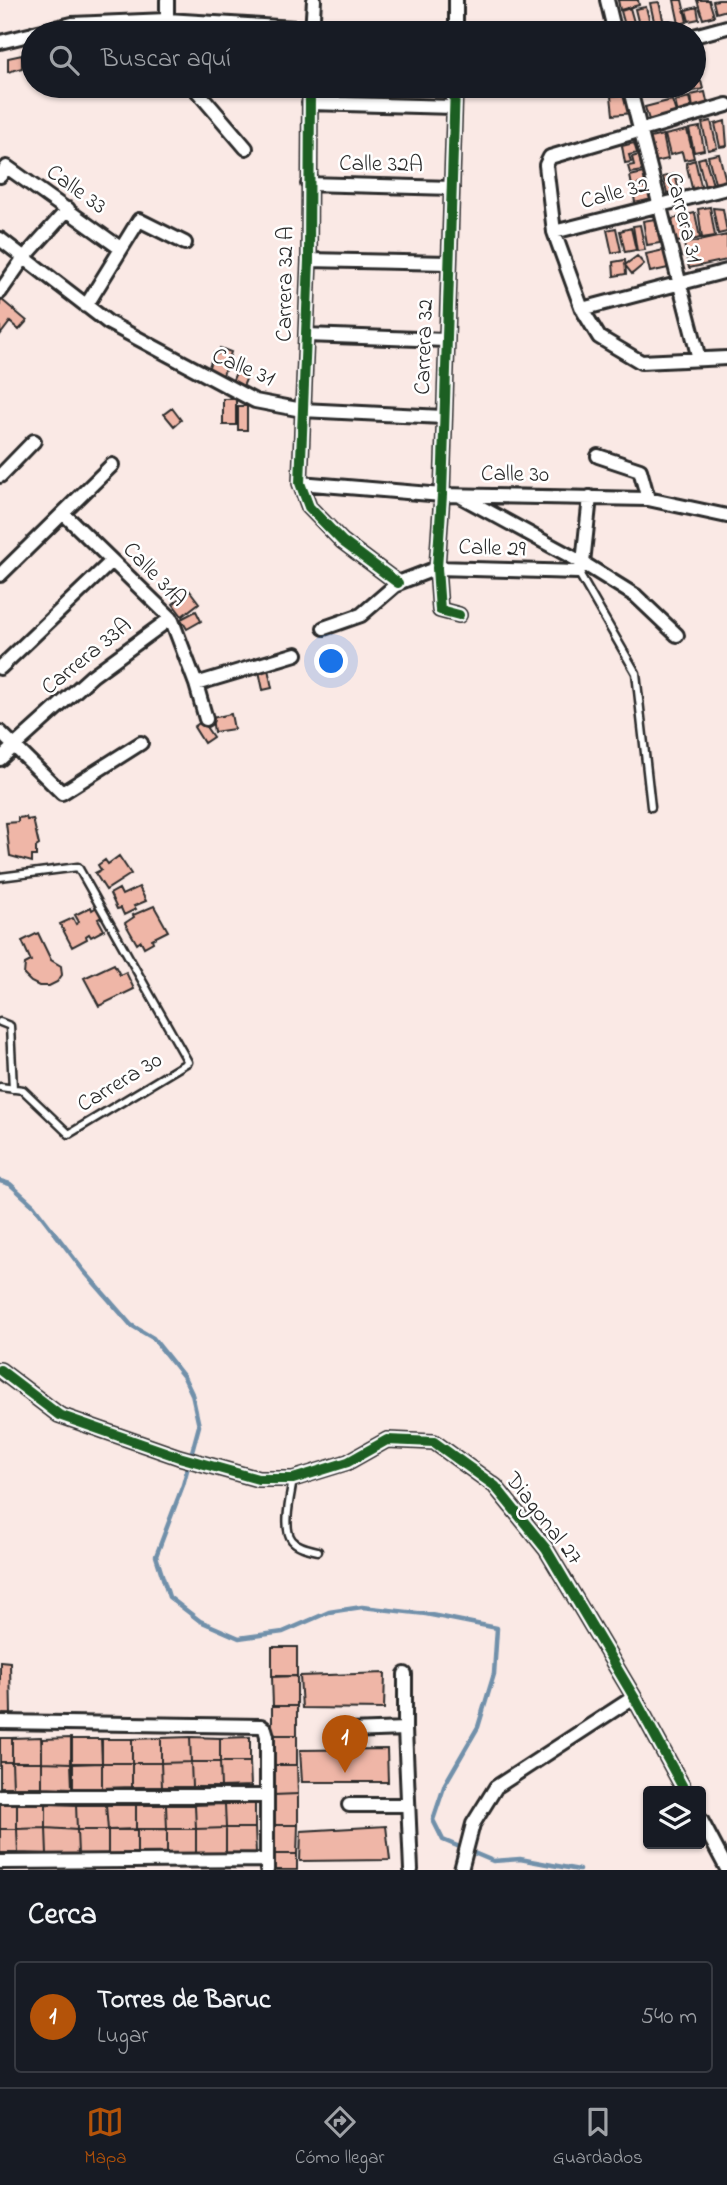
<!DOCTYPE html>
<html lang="es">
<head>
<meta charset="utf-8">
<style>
	body { margin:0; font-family:"Indie Flower",sans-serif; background:#20242c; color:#f1f3f6 }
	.controls { position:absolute; right:21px; bottom:21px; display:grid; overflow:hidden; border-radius:7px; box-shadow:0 2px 5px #0004 }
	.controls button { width:63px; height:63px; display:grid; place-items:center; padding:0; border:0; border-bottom:2px solid #363941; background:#171b24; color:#f1f3f6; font:35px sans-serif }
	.you { position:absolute; left:332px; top:662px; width:24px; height:24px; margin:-18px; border:5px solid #fff; border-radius:50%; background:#1a73e8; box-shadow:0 0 0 10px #1a73e833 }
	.badge { display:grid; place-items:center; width:46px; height:46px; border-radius:50%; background:#b45309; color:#fff; font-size:23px; font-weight:700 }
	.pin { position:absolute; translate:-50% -58px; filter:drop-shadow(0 2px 4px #0008) }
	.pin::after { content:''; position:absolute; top:37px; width:24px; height:21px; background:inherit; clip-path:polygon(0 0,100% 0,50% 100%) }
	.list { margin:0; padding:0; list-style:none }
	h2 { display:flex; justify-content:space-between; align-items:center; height:91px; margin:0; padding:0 28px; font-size:30px }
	h2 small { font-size:23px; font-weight:400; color:#9ea1a6 }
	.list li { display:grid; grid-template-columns:46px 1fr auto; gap:21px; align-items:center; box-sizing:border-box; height:112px; margin:0 14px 14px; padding:0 14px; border:2px solid #363941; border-radius:7px }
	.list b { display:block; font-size:26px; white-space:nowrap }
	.list p { margin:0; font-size:23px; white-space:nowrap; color:#9ea1a6 }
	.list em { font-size:23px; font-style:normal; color:#9ea1a6 }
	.icon { flex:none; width:38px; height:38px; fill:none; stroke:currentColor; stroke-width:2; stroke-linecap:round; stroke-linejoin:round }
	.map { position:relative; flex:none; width:727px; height:1870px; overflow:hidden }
	.search { position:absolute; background:#171b24; box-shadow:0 2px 5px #0004; left:21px; right:21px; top:21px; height:77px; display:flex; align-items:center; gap:18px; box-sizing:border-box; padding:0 24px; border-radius:38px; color:#9ea1a6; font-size:26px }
	.sheet { height:217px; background:#171b24 }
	nav { display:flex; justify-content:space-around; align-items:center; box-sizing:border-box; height:98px; border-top:2px solid #363941; background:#171b24; font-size:19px; color:#9ea1a6 }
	nav a { display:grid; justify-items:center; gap:4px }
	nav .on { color:#b45309 }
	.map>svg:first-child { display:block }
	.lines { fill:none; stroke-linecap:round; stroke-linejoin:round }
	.stream { stroke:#7190aa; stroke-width:4.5 }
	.building { fill:#efb6a7; stroke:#2b2b2b; stroke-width:2 }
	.lane-casing { stroke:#2b2b2b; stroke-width:11 }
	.street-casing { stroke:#2b2b2b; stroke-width:18 }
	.lane { stroke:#fff; stroke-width:6 }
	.street { stroke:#fff; stroke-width:12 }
	.cycleway-casing { stroke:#fff; stroke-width:15 }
	.cycleway { stroke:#1b5e20; stroke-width:10 }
	.labels { text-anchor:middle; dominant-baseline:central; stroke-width:5; stroke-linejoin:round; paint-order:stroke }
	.street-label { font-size:23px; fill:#2b2b2b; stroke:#fff }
</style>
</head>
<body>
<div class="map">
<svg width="727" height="1870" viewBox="0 0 727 1870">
	<rect width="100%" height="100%" fill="#fae9e5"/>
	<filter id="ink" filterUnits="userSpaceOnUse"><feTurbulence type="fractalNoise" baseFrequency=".0143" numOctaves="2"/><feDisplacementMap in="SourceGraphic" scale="14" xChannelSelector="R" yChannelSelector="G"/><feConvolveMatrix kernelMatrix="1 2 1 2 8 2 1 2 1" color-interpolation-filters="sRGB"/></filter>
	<g filter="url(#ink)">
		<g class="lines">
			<!-- stream -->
			<path class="stream" d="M0 1181 10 1184 34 1206 83 1270 131 1325 153 1338 184 1377 192 1394 199 1426 183 1485 156 1556 169 1597 200 1621 239 1638 283 1632 329 1612 362 1607 426 1614 497 1628 494 1674 478 1727 445 1784 433 1820 443 1840 493 1861 520 1859 579 1870"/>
		</g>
		<!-- building -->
		<path class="building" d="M618 0H638L639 5 620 10Z
			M674 0H682L687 22 679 24Z
			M697 0H709L714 16 703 19Z
			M718 0H727V10L716 13 713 1Z
			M659 2 665 28 656 30 650 3Z
			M646 7 652 31 641 33 635 9Z
			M697 7 699 19 689 21 686 10Z
			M630 8 637 33H627L621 11Z
			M22 55V68L8 72V58Z
			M701 81 703 89 674 95 673 87 694 86V82Z
			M602 86H623L624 93 603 94Z
			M645 86H670V88L647 94Z
			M705 92 708 106 693 108 691 95Z
			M629 94 632 113 613 115 611 96Z
			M689 97 692 111 678 114 675 101Z
			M672 100 676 113 649 120 645 107Z
			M711 121 717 148 708 150 702 123Z
			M725 121 727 146 720 147 715 124Z
			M700 127 704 150 694 152 689 129Z
			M687 130 694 158 684 160 682 152 670 155 665 135Z
			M663 135 668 159 655 162 650 138Z
			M634 143 637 153 629 155 631 162 625 163 622 146Z
			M719 154 726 181 715 183 708 156Z
			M639 155 642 171 630 173 628 166 634 165 632 157Z
			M705 157 713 185 705 187 698 159Z
			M695 160 702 190 693 192 686 163Z
			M643 173 645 183 632 186 630 176Z
			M675 174 679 191 667 193 663 177Z
			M649 186 651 200 635 203 633 189Z
			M710 207 715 236 702 238 698 209Z
			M713 208 723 209 727 232 718 234Z
			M695 213 700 238 692 240 686 215Z
			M685 216 689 240 676 242 672 219Z
			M655 219 660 243 647 245 643 221Z
			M640 225 645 250 637 251 633 226Z
			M616 228 621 251 612 253 607 230Z
			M631 228 636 250 625 252 620 231Z
			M727 235V260L689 268 684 244Z
			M664 250 668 268 650 272 646 254Z
			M637 256 644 264 632 274 625 265Z
			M625 260 626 274 614 276 613 262Z
			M2 300 27 321 19 330 10 322 0 335V302Z
			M220 348 231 352 222 378 207 372 214 353 218 354Z
			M238 368 249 372 242 389 231 384Z
			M223 399H236V425H223Z
			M238 406H247V430H238Z
			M172 408 181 420 174 426 164 414Z
			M190 591 199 603 182 616 173 604Z
			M196 611 201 621 187 629 181 619Z
			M268 669 272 688 263 690 259 671Z
			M231 714 234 729 214 732 212 718Z
			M202 721 213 737 204 743 194 727Z
			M26 817 27 820 33 819 39 845 36 847V856H32V862L10 856 6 823 18 822V818Z
			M119 856 131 874 106 890 95 873 101 870 98 865 105 860 108 864Z
			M139 887 146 901 134 906 136 909 124 915 121 908 117 909 110 894 119 889 122 895Z
			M154 906 168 931 152 939 153 942 144 947 141 941 137 944 125 923 134 917 133 915Z
			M91 907 92 910 97 907 102 917 98 919 104 930 91 937 89 934 86 936 87 939 72 947 60 924 73 918 76 924 79 922 75 915Z
			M38 933 51 960 61 966 62 975 57 982 49 986H39L31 982 24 975 25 964 31 961 22 941Z
			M114 964 120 975 126 972 134 989 99 1006 84 978Z
			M272 1647H297V1676H272Z
			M0 1661 10 1662 11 1715H0Z
			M385 1673 384 1709 302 1708 300 1676Z
			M297 1676V1706H273L272 1677Z
			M272 1706H297V1735H272Z
			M272 1735H297V1765H273Z
			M41 1737 42 1762H12V1738Z
			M190 1737 220 1738V1762H191Z
			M190 1737 191 1762 161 1763V1738Z
			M250 1737V1762H220V1738Z
			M0 1738H12V1762H0Z
			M71 1738V1763L42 1762V1739Z
			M161 1738V1763H132V1739Z
			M72 1739H101L102 1763H72Z
			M102 1739H132V1763H102Z
			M387 1749 388 1782H302L300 1750Z
			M0 1762H12L13 1787H0Z
			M12 1762H42V1787H13Z
			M42 1762 71 1763 72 1788 42 1787Z
			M191 1762H220L221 1787H192Z
			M191 1762 192 1787H162L161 1763Z
			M220 1762H250L251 1786 221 1787Z
			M102 1763H132V1787L102 1788Z
			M102 1763V1788H73V1764Z
			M132 1763H161L162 1787H132Z
			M273 1765H297L298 1794 273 1795Z
			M298 1794V1825H272L273 1795Z
			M0 1804H17V1829H0Z
			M17 1804H46V1828L17 1829Z
			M46 1804 76 1805 77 1830 46 1828Z
			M225 1804 226 1828 196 1829 195 1805Z
			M225 1804H255V1828H226Z
			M76 1805H106L108 1830H77Z
			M106 1805H136V1829L108 1830Z
			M136 1805H166L167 1829H136Z
			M166 1805H195L196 1829H167Z
			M273 1825H298L297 1854H273Z
			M386 1826 390 1860 300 1861 301 1831Z
			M46 1828 47 1854 18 1853 17 1829Z
			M46 1828 77 1830 78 1854H47Z
			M226 1828V1853H196V1829Z
			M226 1828H255L256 1853H226Z
			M0 1829H17L18 1853H0Z
			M167 1829V1854H137V1830Z
			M167 1829H196V1853L167 1854Z
			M77 1830H108V1854H78Z
			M108 1830H137V1854H108Z
			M273 1854H297V1870H273Z"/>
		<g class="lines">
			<!-- lane casing -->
			<g class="lane-casing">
				<path id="lane" d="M578 572 636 673 651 807
					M0 877 78 867 188 1062 69 1134 23 1090 0 1087
					M0 1022 10 1026 13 1089
					M293 1479C291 1494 282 1528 292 1540 298 1547 309 1549 318 1551"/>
			</g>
			<!-- street casing -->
			<g class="street-casing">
				<path id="street" d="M167 0V20L171 33
					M607 0 615 33
					M34 33 72 24 167 20 312 29 456 32
					M312 33 314 0
					M456 33V0
					M694 36 727 27
					M0 42 33 34
					M193 86 246 148
					M310 86 309 260 300 483 309 507 342 541 398 583
					M455 86 442 495 437 568 440 610 459 615
					M629 86 699 359
					M309 103 454 107
					M727 105 550 157 546 165 554 232 582 309 599 337 641 362 727 358
					M0 176 7 167 120 248
					M308 184 452 188
					M554 232 727 188
					M0 239 109 323 255 401 302 410 443 417
					M309 260 449 263
					M0 292 23 259 68 209
					M86 306 139 220 185 243
					M582 309 727 271
					M306 335 446 340
					M598 456 640 470 648 499
					M0 476 34 441
					M300 483 442 495 648 499 727 516
					M460 496 583 563 636 596 677 635
					M64 514 171 618 196 684 206 719
					M0 575 112 465
					M324 628 361 615 398 583 437 568 578 572 583 563 590 497
					M0 668 112 561
					M196 684 296 654
					M0 732 62 793 141 743
					M0 759 92 676 171 618
					M0 1370 59 1415 179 1457 258 1479H293L348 1462 387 1440 434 1442 495 1486 546 1549 634 1697 685 1791
					M405 1674V1729L411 1870
					M0 1722 261 1726 265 1729 267 1736V1870
					M349 1731 405 1729
					M0 1796H267
					M349 1805H408
					M701 1820 727 1869
					M0 1862 267 1860
					M461 1870 473 1824 496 1787 634 1697"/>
			</g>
			<!-- lane -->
			<use href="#lane" class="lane"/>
			<!-- street -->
			<use href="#street" class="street"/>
			<!-- cycleway casing -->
			<g class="cycleway-casing">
				<path id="cycleway" d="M310 86 309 260 300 483 309 507 342 541 398 583
					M455 86 442 495 437 568 440 610 459 615
					M0 1370 59 1415 179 1457 258 1479H293L348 1462 387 1440 434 1442 495 1486 546 1549 634 1697 685 1791"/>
			</g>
			<!-- cycleway -->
			<use href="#cycleway" class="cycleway"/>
		</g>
	</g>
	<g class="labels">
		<!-- street labels -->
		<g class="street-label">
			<text transform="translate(381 165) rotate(1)">Calle 32A</text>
			<text transform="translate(76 190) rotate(36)">Calle 33</text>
			<text transform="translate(615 194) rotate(-15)">Calle 32</text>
			<text transform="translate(683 218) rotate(76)">Carrera 31</text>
			<text transform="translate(286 284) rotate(-89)">Carrera 32 A</text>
			<text transform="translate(425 347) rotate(-88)">Carrera 32</text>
			<text transform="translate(243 368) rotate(23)">Calle 31</text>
			<text transform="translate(515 475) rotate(1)">Calle 30</text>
			<text transform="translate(492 549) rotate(2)">Calle 29</text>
			<text transform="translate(154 575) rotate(46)">Calle 31A</text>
			<text transform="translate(87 657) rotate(-39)">Carrera 33A</text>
			<text transform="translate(120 1083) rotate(-31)">Carrera 30</text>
			<text transform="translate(543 1519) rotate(52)">Diagonal 27</text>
		</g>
	</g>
</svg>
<div class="controls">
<button><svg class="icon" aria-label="layers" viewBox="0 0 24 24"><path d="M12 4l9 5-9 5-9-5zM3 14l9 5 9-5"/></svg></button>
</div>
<div class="you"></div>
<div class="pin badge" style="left:345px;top:1773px">1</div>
<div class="search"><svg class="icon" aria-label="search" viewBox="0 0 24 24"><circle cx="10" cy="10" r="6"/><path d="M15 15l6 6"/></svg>Buscar aquí</div>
</div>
<section class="sheet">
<h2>Cerca<small></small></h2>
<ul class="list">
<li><span class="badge">1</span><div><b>Torres de Baruc</b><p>Lugar</p></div><em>540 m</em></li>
</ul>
</section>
<nav>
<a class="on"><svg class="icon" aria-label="map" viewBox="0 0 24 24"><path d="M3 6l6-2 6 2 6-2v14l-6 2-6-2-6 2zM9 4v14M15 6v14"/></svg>Mapa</a>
<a><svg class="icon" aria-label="directions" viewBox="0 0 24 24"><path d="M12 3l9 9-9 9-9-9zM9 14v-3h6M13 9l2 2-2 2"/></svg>Cómo llegar</a>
<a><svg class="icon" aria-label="saved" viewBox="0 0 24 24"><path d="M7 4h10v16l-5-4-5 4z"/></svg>Guardados</a>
</nav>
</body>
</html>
